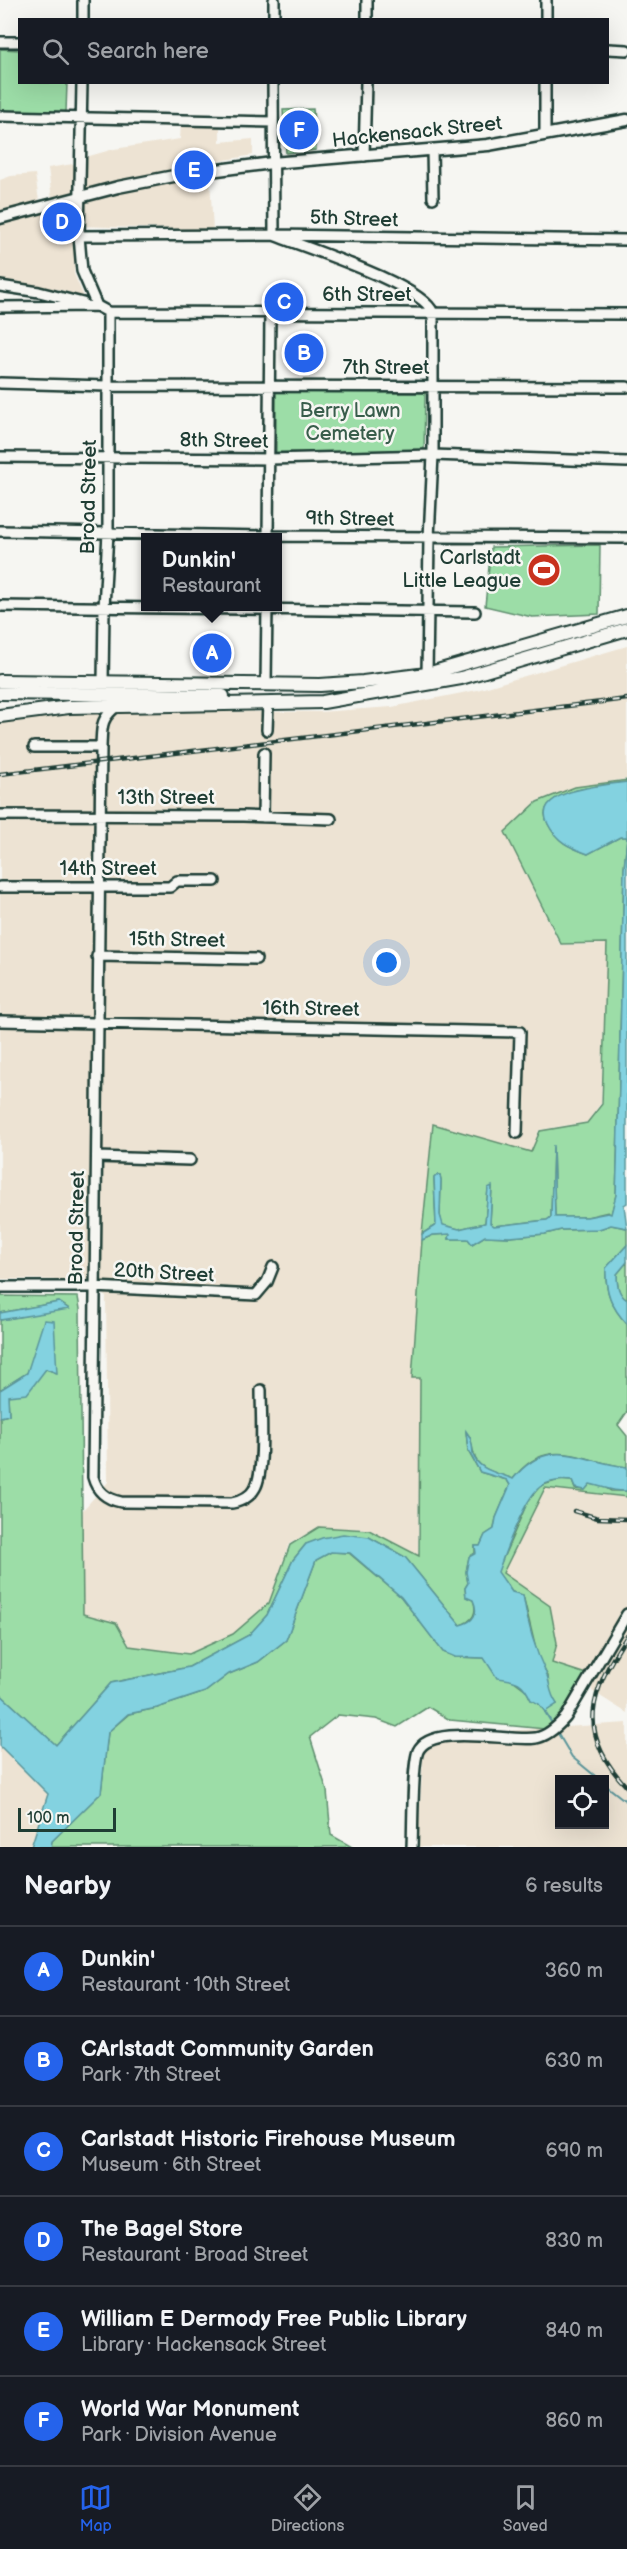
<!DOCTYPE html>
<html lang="en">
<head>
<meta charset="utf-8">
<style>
	body { margin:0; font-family:"Balsamiq Sans",sans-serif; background:#20242c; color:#f1f3f6 }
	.controls { position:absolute; right:18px; bottom:18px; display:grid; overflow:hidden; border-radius:0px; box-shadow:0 6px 24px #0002 }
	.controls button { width:54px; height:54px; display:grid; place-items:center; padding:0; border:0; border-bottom:2px solid #363941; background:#171b24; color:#f1f3f6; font:30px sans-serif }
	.scale { position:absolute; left:18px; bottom:15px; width:98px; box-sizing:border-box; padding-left:6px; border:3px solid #1f3d34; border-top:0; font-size:16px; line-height:21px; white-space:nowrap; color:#1f3d34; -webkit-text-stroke:4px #f6f6f2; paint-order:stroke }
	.you { position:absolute; left:387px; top:963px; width:21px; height:21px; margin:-15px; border:4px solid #fff; border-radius:50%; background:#1a73e8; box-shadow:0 0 0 9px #1a73e833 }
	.badge { display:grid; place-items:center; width:39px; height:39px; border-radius:50%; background:#2563eb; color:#fff; font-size:20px; font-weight:700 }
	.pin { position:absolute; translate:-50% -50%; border:3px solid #fff; box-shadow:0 2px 6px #0006 }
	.popup { position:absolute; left:141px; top:533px; width:141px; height:78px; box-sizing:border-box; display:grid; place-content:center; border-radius:0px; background:#171b24; filter:drop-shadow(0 2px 4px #0005); font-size:20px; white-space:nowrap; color:#9ea1a6 }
	.popup b { font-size:22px; color:#f1f3f6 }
	.popup::after { content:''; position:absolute; left:50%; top:100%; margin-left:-12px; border:12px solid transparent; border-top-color:#171b24 }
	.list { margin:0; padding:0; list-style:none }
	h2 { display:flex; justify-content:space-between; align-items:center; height:78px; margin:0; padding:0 24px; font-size:26px }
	h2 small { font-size:20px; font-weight:400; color:#9ea1a6 }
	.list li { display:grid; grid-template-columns:39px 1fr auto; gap:18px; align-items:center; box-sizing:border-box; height:90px; padding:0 24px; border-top:2px solid #363941 }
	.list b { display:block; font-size:22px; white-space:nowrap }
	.list p { margin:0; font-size:20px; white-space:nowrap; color:#9ea1a6 }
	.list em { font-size:20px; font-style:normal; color:#9ea1a6 }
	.icon { flex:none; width:33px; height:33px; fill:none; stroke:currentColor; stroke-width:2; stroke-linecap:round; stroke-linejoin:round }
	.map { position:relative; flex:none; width:627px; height:1847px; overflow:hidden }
	.search { position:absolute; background:#171b24; box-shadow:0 6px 24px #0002; left:18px; right:18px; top:18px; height:66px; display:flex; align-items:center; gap:15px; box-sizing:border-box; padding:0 21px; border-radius:0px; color:#9ea1a6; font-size:22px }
	.sheet { height:618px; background:#171b24 }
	nav { display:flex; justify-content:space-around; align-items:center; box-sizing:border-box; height:84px; border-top:2px solid #363941; background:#171b24; font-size:16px; color:#9ea1a6 }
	nav a { display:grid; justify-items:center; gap:3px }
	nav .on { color:#2563eb }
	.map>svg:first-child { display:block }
	.built { fill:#ede3d3; fill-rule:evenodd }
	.green { fill:#9cdda7; stroke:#5e8d6e; stroke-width:1.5 }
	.water { fill:#83d2e0; stroke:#5b969b; stroke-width:1.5 }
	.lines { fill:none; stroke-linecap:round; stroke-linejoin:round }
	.stream { stroke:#5b969b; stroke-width:2 }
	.minor-casing { stroke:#1f3d34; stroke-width:14 }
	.major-casing { stroke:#1f3d34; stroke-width:15 }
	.highway-casing { stroke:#1f3d34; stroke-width:16 }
	.minor { stroke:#f6f6f2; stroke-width:9 }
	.major { stroke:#f6f6f2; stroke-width:10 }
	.highway { stroke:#f6f6f2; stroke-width:12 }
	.rail-casing { stroke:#1f3d34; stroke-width:4.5 }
	.rail { stroke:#f6f6f2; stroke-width:2; stroke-dasharray:7; stroke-linecap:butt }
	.labels { text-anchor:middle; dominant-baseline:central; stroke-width:5; stroke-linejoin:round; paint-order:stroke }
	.street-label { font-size:20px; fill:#1f3d34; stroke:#f6f6f2 }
	.park-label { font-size:20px; fill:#385d4b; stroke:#f6f6f2 }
	.poi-label { font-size:20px; fill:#1f3d34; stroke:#f6f6f2; text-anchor:end }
</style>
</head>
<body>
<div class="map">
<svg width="627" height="1847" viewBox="0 0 627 1847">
	<rect width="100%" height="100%" fill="#f6f6f2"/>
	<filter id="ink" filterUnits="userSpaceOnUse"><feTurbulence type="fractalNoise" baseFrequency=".0167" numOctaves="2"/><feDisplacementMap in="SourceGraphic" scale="12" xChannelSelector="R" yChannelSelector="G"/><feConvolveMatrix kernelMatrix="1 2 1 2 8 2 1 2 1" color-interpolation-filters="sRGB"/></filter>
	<g filter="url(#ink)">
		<!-- built -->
		<path class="built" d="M181 124H220V142L253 139V155L209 163 213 230 76 226 74 274 84 297 57 289 51 292 0 288V180L11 176 35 174 39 201 52 199 48 168 73 164 86 157 114 149 180 139Z
			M627 646V779L575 787 537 801 505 832 560 945 607 944 601 1103 587 1122 539 1130 531 1152 432 1124 412 1377 420 1378 418 1555 369 1529 319 1527 289 1544 269 1602 233 1634 189 1653 130 1646 116 1622 83 1614 82 1511 108 1482 106 1297 82 1280 0 1279V722L70 711 319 712 392 707 477 690Z
			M545 1488 627 1497V1713L592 1691V1676L551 1663 557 1643 550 1605 503 1574Z
			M627 1723V1847H417L424 1746 441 1735ZM560 1780H604V1824H560Z
			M0 1746 48 1794 31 1847H0Z"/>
		<!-- green -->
		<path class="green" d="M0 49 19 50 20 82 67 83 66 112 0 111Z
			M313 109 316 150 286 153 283 110Z
			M276 392 425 393 424 453 276 452Z
			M600 545 599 614 532 617 485 606 491 547Z
			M627 780V782C608 785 529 789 548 824 557 842 569 847 588 854L620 837H627L624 869 617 1166 616 1195 611 1215 608 1212 587 1217H555L553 1147 551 1217 547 1220 494 1226 490 1223 492 1187 488 1189 485 1223 459 1229 442 1225 440 1215 441 1180 440 1175H437L434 1178 436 1225 422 1234 433 1124 531 1152 540 1131 587 1123 602 1104 607 943 561 944 505 832 537 802 575 787Z
			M611 1225 627 1228V1245L606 1268C605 1291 611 1307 627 1324V1412L618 1425 627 1436V1467C582 1462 548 1433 513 1479 500 1473 477 1471 474 1454 471 1445 473 1439 466 1432L468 1451 480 1472 507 1480 510 1485 496 1518 494 1529 485 1535 480 1546H475V1553L469 1557 466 1572 468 1583 465 1588 466 1597 473 1600C478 1613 473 1621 460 1625L405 1557 369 1537 306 1544 293 1560 267 1615 249 1635 189 1667 111 1683 56 1745 0 1694V1417L9 1415 8 1396 46 1369 57 1373 33 1359 27 1373 0 1390V1320L68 1308 59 1302 0 1313V1296L78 1297 80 1309 83 1614 116 1623 129 1646 189 1654 233 1634 269 1603 290 1545 319 1527 369 1530 419 1556 420 1378H412L422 1240 433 1235 450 1234 449 1239H468L472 1244 485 1236 510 1237 545 1234 561 1230 599 1229Z
			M627 1262V1300C618 1294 617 1285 617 1274Z
			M559 1480 572 1481 575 1489 585 1490 590 1484 603 1486 611 1491H627V1497L545 1488 503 1573 550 1606 557 1643 552 1663 586 1674 559 1718 545 1729 450 1720 428 1707 397 1727 376 1719 338 1715 310 1737 327 1791 331 1835 352 1847H51L52 1841 101 1793 108 1732 129 1714 157 1708 205 1692 229 1674 258 1662 286 1640 316 1560 331 1552 349 1553 401 1597 443 1652 455 1657 484 1658 526 1690 531 1700 539 1704 545 1711 557 1704 550 1695 548 1676 539 1662 523 1595 512 1592 497 1572 528 1501 540 1486Z"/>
		<!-- water -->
		<path class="water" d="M627 782V1203L624 1205 627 1228 611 1225 599 1229 561 1230 545 1234 510 1237 485 1236 472 1244 468 1239H449L450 1234 433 1235 422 1240V1234L436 1225 434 1178 437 1175H440L441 1180 440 1215 443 1225 459 1229 485 1223 488 1188 492 1186 490 1223 494 1226 547 1220 551 1217 553 1145 555 1217H587L608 1213 611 1214 616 1195 617 1166 624 869 627 837H620L588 854C569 847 557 842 548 824 529 789 608 785 627 782Z
			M627 1245V1262L617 1274C617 1285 618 1294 627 1300V1324C611 1307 605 1291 606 1268Z
			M59 1302 69 1309 0 1320V1313Z
			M44 1320 54 1321 57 1373 46 1369 27 1394 8 1396 9 1415 0 1417V1390L27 1373Z
			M466 1431C472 1439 472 1444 473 1454 477 1470 499 1473 513 1479 549 1434 581 1462 627 1467V1491C612 1492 605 1487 590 1484L585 1490 575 1488 572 1481C562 1480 549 1480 540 1487 524 1499 505 1552 498 1572L512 1592 523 1595C527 1621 535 1650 546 1673 551 1684 548 1691 557 1704L545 1712 539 1704 531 1700C523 1682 517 1680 497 1678L484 1658 455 1657 443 1652 401 1597 350 1553 331 1552 316 1560 286 1640 258 1662 229 1674 205 1692 157 1708 128 1714 108 1732 101 1793 52 1841 51 1847H31L48 1794 0 1746V1694L56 1745 111 1683 189 1667 249 1635 267 1615 293 1560 306 1544 322 1538 343 1534 369 1537 405 1557 460 1625C474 1622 479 1613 473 1600L466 1597 465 1588 468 1583 466 1572 469 1557 476 1553 475 1546H480L485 1535 494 1529 496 1518 510 1485 507 1480 480 1472 468 1450Z"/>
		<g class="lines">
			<!-- stream -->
			<path class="stream" d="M545 1712 553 1725
				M556 1730 572 1757 600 1780
				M604 1784 627 1802"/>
			<!-- minor casing -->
			<g class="minor-casing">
				<path id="minor" d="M83 20V0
					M274 20V0
					M367 20V0
					M546 20V0
					M0 42H20
					M608 49 627 50
					M82 82 79 236 82 271 97 306
					M273 82 274 235C306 248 423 285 433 313V455L429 538 427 674
					M0 116 273 122
					M545 134V82
					M432 150 433 198
					M364 156 366 82
					M79 236 274 235 627 240
					M0 286 39 292 83 303
					M0 307 97 306 108 312 627 314
					M0 383 107 386 627 387
					M0 457 269 459 433 455 627 462
					M0 531 268 536 627 538
					M268 538 270 313
					M0 606 475 612
					M103 682 104 608 108 532V312
					M266 684 267 606
					M117 706C100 719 102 727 101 747L93 1477C97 1492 106 1499 121 1502L232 1503C242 1501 250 1497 255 1488 265 1472 261 1411 261 1390
					M267 730 268 703
					M34 747H101
					M0 815 243 816 331 819
					M263 817 264 753
					M0 887H170L177 881H215
					M97 956 256 959
					M0 1021 520 1032 517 1133
					M97 1157 190 1160
					M0 1287H94L256 1295 267 1282 273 1267
					M412 1847C413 1827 412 1766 418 1751 431 1723 509 1742 536 1738 548 1736 558 1726 566 1717L627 1614"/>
			</g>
			<!-- major casing -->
			<g class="major-casing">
				<path id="major" d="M0 218 118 187 179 175 272 163 488 145 627 120"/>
			</g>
			<!-- highway casing -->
			<g class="highway-casing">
				<path id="highway" d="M0 681 320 685 363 682 427 674 627 616
					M0 693 223 696
					M0 716 69 707 323 702 461 678 627 629"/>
			</g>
			<!-- minor -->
			<use href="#minor" class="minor"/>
			<!-- major -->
			<use href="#major" class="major"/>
			<!-- highway -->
			<use href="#highway" class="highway"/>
			<!-- rail casing -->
			<g class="rail-casing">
				<path id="rail" d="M0 774 627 699
					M574 1511 598 1518 627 1519
					M627 1636C590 1692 575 1733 627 1787"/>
			</g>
			<!-- rail -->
			<use href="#rail" class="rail"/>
		</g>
	</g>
	<!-- icons -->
	<defs>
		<g id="stadium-disc" transform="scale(1.725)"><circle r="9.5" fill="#c8321e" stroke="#f6f6f2"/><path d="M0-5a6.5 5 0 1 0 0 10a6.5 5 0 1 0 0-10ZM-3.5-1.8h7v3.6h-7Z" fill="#fff"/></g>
	</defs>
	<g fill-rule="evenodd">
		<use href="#stadium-disc" x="544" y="570"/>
	</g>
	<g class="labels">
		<!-- street labels -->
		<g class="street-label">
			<text transform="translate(417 132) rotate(-6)">Hackensack Street</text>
			<text transform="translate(354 219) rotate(2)">5th Street</text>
			<text x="367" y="295">6th Street</text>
			<text x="386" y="368">7th Street</text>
			<text transform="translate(224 441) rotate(1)">8th Street</text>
			<text transform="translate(89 497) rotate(-89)">Broad Street</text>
			<text transform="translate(350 519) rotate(1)">9th Street</text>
			<text x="166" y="798">13th Street</text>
			<text x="108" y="869">14th Street</text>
			<text transform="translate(177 940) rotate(1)">15th Street</text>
			<text transform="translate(311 1009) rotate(1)">16th Street</text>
			<text transform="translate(77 1228) rotate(-89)">Broad Street</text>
			<text transform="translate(164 1273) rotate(3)">20th Street</text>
		</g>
		<!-- park labels -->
		<g class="park-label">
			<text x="350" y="411">Berry Lawn<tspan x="350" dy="23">Cemetery</tspan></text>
		</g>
		<!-- poi labels -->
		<g class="poi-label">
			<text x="521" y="558">Carlstadt<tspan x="521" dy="23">Little League</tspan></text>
		</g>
	</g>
</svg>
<div class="controls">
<button><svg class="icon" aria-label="locate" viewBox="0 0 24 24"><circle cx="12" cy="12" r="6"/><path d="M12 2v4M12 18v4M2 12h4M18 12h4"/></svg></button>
</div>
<div class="scale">100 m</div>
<div class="you"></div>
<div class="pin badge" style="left:212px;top:653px">A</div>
<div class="popup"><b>Dunkin'</b>Restaurant</div>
<div class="pin badge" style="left:304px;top:353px">B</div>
<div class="pin badge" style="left:284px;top:302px">C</div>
<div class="pin badge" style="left:62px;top:222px">D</div>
<div class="pin badge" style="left:194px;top:170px">E</div>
<div class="pin badge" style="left:299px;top:130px">F</div>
<div class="search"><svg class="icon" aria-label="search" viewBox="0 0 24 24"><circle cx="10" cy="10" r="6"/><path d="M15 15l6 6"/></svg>Search here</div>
</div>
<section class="sheet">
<h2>Nearby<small>6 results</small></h2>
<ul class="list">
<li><span class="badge">A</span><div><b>Dunkin'</b><p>Restaurant · 10th Street</p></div><em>360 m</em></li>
<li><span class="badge">B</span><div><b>CArlstadt Community Garden</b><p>Park · 7th Street</p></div><em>630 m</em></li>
<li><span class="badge">C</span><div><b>Carlstadt Historic Firehouse Museum</b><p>Museum · 6th Street</p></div><em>690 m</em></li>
<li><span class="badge">D</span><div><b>The Bagel Store</b><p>Restaurant · Broad Street</p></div><em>830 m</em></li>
<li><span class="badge">E</span><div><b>William E Dermody Free Public Library</b><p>Library · Hackensack Street</p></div><em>840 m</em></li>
<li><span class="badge">F</span><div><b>World War Monument</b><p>Park · Division Avenue</p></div><em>860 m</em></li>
</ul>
</section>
<nav>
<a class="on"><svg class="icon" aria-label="map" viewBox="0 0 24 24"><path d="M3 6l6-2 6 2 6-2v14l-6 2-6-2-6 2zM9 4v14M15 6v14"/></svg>Map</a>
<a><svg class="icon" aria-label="directions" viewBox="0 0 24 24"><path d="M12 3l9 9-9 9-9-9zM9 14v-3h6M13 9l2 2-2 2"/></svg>Directions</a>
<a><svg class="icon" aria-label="saved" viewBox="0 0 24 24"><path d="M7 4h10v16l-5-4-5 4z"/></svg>Saved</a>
</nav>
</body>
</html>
